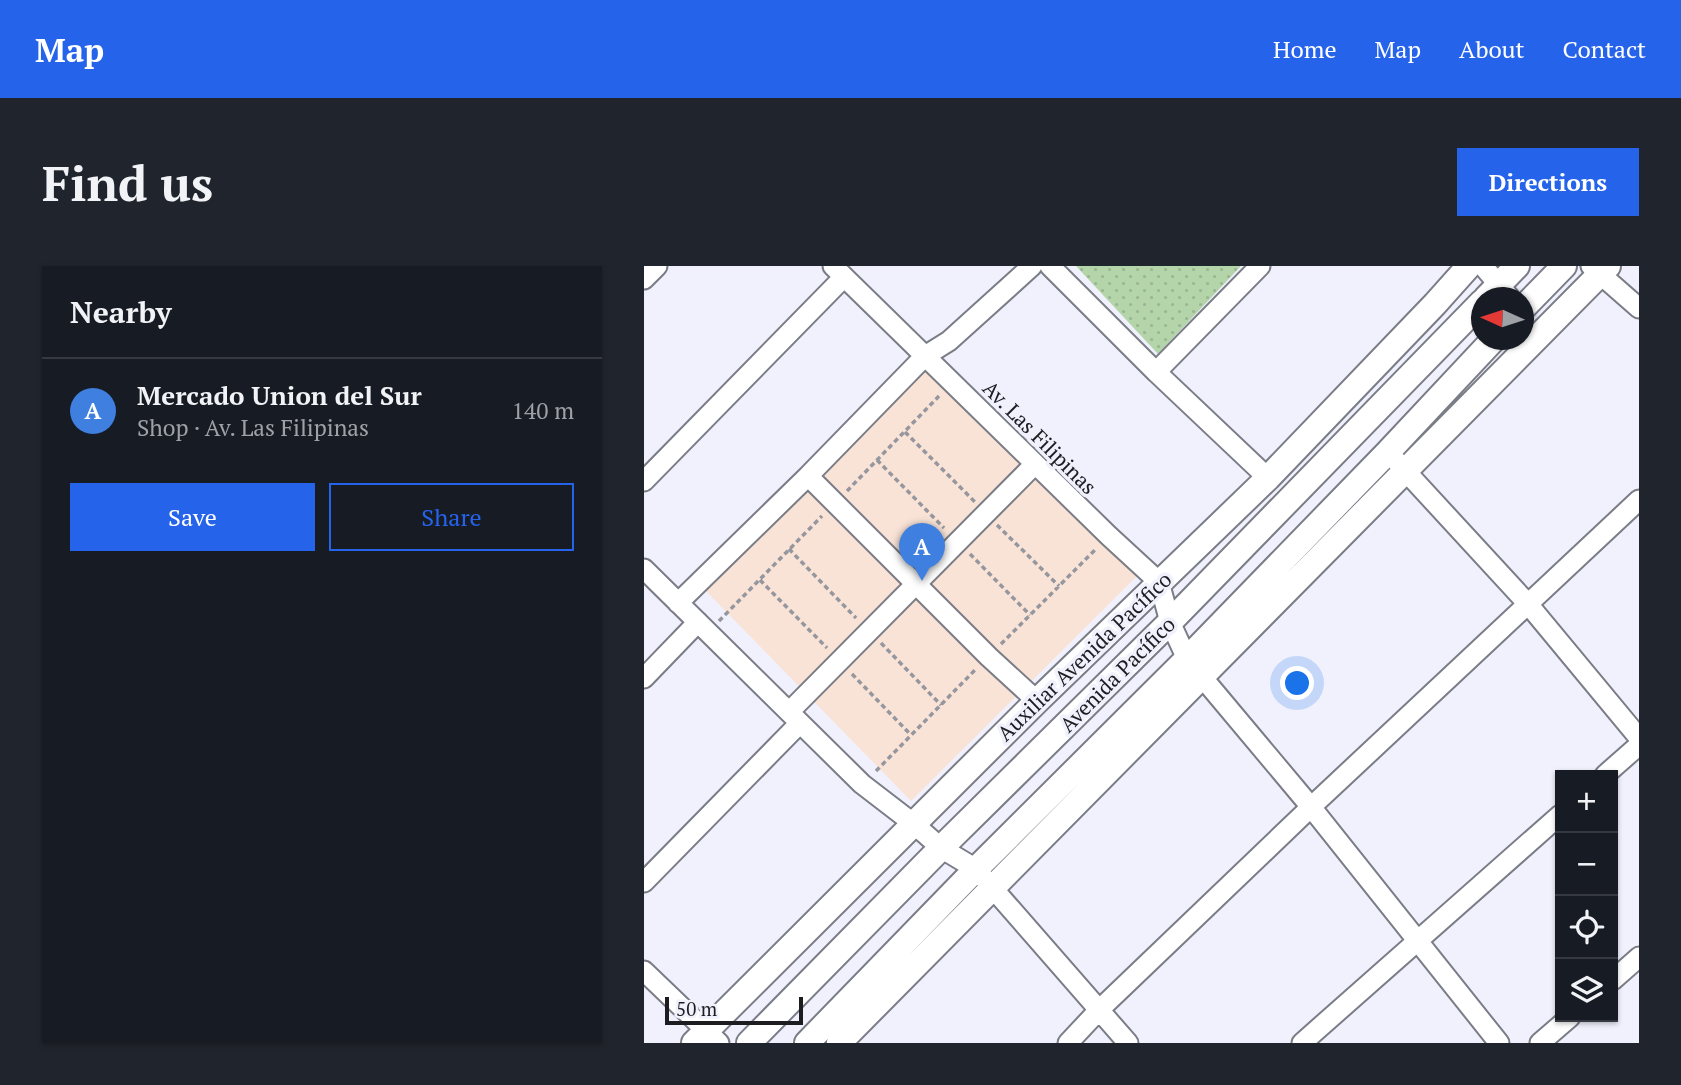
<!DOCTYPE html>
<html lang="en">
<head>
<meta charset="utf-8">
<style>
	body { margin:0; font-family:"PT Serif",serif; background:#20242c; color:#f1f3f6 }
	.controls { position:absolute; right:21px; bottom:21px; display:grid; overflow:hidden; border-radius:0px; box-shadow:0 2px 5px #0004 }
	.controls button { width:63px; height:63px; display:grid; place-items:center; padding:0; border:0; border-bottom:2px solid #363941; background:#171b24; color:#f1f3f6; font:35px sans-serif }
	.compass { position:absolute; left:827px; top:21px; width:63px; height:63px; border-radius:50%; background:#171b24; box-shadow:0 2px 5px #0004; rotate:273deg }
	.scale { position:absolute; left:21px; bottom:18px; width:138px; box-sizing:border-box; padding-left:7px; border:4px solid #1d1d21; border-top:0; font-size:19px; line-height:24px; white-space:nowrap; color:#1d1d21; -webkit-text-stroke:5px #f0f1fd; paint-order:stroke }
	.you { position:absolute; left:654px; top:418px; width:24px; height:24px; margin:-18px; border:5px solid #fff; border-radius:50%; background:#1a73e8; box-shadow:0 0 0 10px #1a73e833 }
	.badge { display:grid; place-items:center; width:46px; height:46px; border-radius:50%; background:#2563eb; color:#fff; font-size:23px; font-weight:700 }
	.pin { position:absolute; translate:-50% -58px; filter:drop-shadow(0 2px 4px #0008) }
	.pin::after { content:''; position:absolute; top:37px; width:24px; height:21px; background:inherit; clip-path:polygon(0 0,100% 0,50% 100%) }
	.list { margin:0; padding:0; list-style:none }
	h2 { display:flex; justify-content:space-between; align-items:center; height:91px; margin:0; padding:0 28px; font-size:30px }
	h2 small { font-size:23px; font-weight:400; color:#9ea1a6 }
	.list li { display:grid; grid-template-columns:46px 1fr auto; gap:21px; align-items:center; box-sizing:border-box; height:105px; padding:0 28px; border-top:2px solid #363941 }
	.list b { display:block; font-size:26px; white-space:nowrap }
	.list p { margin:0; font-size:23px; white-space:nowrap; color:#9ea1a6 }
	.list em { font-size:23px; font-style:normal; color:#9ea1a6 }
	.actions { display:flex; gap:14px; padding:21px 28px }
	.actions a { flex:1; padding:16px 0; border:2px solid #2563eb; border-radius:0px; text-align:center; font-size:24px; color:#2563eb }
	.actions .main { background:#2563eb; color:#fff }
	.icon { flex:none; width:38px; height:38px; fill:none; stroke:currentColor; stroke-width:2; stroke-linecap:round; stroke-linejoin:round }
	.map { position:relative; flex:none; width:995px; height:777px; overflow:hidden; border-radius:0px }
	header { display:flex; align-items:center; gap:42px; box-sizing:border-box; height:98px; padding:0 35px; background:#2563eb; color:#fff }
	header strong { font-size:33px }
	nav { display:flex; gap:38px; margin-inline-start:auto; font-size:24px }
	.intro { display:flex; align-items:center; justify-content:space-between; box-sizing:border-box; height:168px; padding:0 42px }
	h1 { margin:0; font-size:49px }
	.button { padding:18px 32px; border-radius:0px; background:#2563eb; color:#fff; font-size:24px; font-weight:700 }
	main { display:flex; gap:42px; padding:0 42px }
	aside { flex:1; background:#171b24; border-radius:0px; box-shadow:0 2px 5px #0004 }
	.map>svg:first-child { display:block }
	.commercial { fill:#f9e3d6 }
	.park { fill:url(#park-dots) }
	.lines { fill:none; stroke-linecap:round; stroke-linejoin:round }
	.minor-casing { stroke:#7a7c86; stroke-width:23 }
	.major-casing { stroke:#7a7c86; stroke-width:28 }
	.path { stroke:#96969f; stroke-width:3.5; stroke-dasharray:5 3.5; stroke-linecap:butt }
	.minor { stroke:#fff; stroke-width:19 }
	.major { stroke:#fff; stroke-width:24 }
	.labels { text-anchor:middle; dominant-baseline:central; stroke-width:7; stroke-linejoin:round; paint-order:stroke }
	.street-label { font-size:21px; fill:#1d1d21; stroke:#f0f1fd }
</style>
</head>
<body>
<header>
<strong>Map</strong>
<nav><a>Home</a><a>Map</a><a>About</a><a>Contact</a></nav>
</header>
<div class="intro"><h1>Find us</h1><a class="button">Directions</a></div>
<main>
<aside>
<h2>Nearby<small></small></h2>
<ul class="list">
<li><span class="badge" style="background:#3f7fe0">A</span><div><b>Mercado Union del Sur</b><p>Shop · Av. Las Filipinas</p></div><em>140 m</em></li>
</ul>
<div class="actions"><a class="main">Save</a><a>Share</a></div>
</aside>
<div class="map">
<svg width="995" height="777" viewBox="0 0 995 777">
	<defs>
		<pattern id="park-dots" width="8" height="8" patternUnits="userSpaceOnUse" patternTransform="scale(1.75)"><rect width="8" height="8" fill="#b4d5aa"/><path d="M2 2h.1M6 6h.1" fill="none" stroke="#9ab692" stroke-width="1.8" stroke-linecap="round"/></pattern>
	</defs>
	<rect width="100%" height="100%" fill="#f0f1fd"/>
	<!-- commercial -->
	<path class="commercial" d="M281 96 495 308 267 535 60 323Z"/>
	<!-- park -->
	<path class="park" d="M432 0H597L514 88Z"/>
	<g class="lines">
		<!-- minor casing -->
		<g class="minor-casing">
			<path id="minor" d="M189 0 465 270 515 316 526 356 543 393 667 541 855 777
				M406 0 512 106 624 212
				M839 0 866 32
				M947 0 995 42
				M0 13 13 0
				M512 106 616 0
				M744 186 884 338 995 472
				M164 210 345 391 393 435
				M0 215 200 11
				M0 303 218 518 270 558 297 582 332 603 484 777
				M34 337 164 210 281 90 305 75 388 0
				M0 412 54 356
				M145 446 391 198
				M961 509 995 479
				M0 616 156 457
				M0 705 75 777
				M969 714 995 691
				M424 777 455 744 667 541 995 234
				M658 777 916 549
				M896 777 926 751"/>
		</g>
		<!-- major casing -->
		<g class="major-casing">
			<path id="major" d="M842 32 873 0
				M880 41 920 0
				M50 777 393 435 624 212 791 38 825 0
				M105 777 297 582 526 356 838 36
				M163 777 332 603 543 393 744 186 849 74
				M195 777 964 0"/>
		</g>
		<!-- path -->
		<path class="path" d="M261 166 331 236
			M233 194 300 262
			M203 225 295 130
			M353 259 415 320
			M145 283 212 352
			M326 288 386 349
			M116 314 183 382
			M75 355 178 250
			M237 377 297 439
			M357 378 453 282
			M208 408 267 469
			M232 505 332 403"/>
		<!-- minor -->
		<use href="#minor" class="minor"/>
		<!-- major -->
		<use href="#major" class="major"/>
	</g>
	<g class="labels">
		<!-- street labels -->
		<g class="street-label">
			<text transform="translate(396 171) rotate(45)">Av. Las Filipinas</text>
			<text transform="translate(440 390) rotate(-44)">Auxiliar Avenida Pacífico</text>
			<text transform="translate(473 408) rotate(-45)">Avenida Pacífico</text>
		</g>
	</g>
</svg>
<div class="controls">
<button>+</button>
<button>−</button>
<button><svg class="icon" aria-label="locate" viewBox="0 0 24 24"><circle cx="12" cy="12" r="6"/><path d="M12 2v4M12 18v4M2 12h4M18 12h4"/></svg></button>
<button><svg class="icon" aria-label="layers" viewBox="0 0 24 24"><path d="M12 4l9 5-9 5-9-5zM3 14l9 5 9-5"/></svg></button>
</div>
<svg class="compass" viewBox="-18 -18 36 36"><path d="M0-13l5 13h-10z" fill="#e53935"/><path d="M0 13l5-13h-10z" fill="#9ea1a6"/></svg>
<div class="scale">50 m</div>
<div class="you"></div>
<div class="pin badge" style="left:278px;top:315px;background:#3f7fe0">A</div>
</div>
</main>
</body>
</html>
